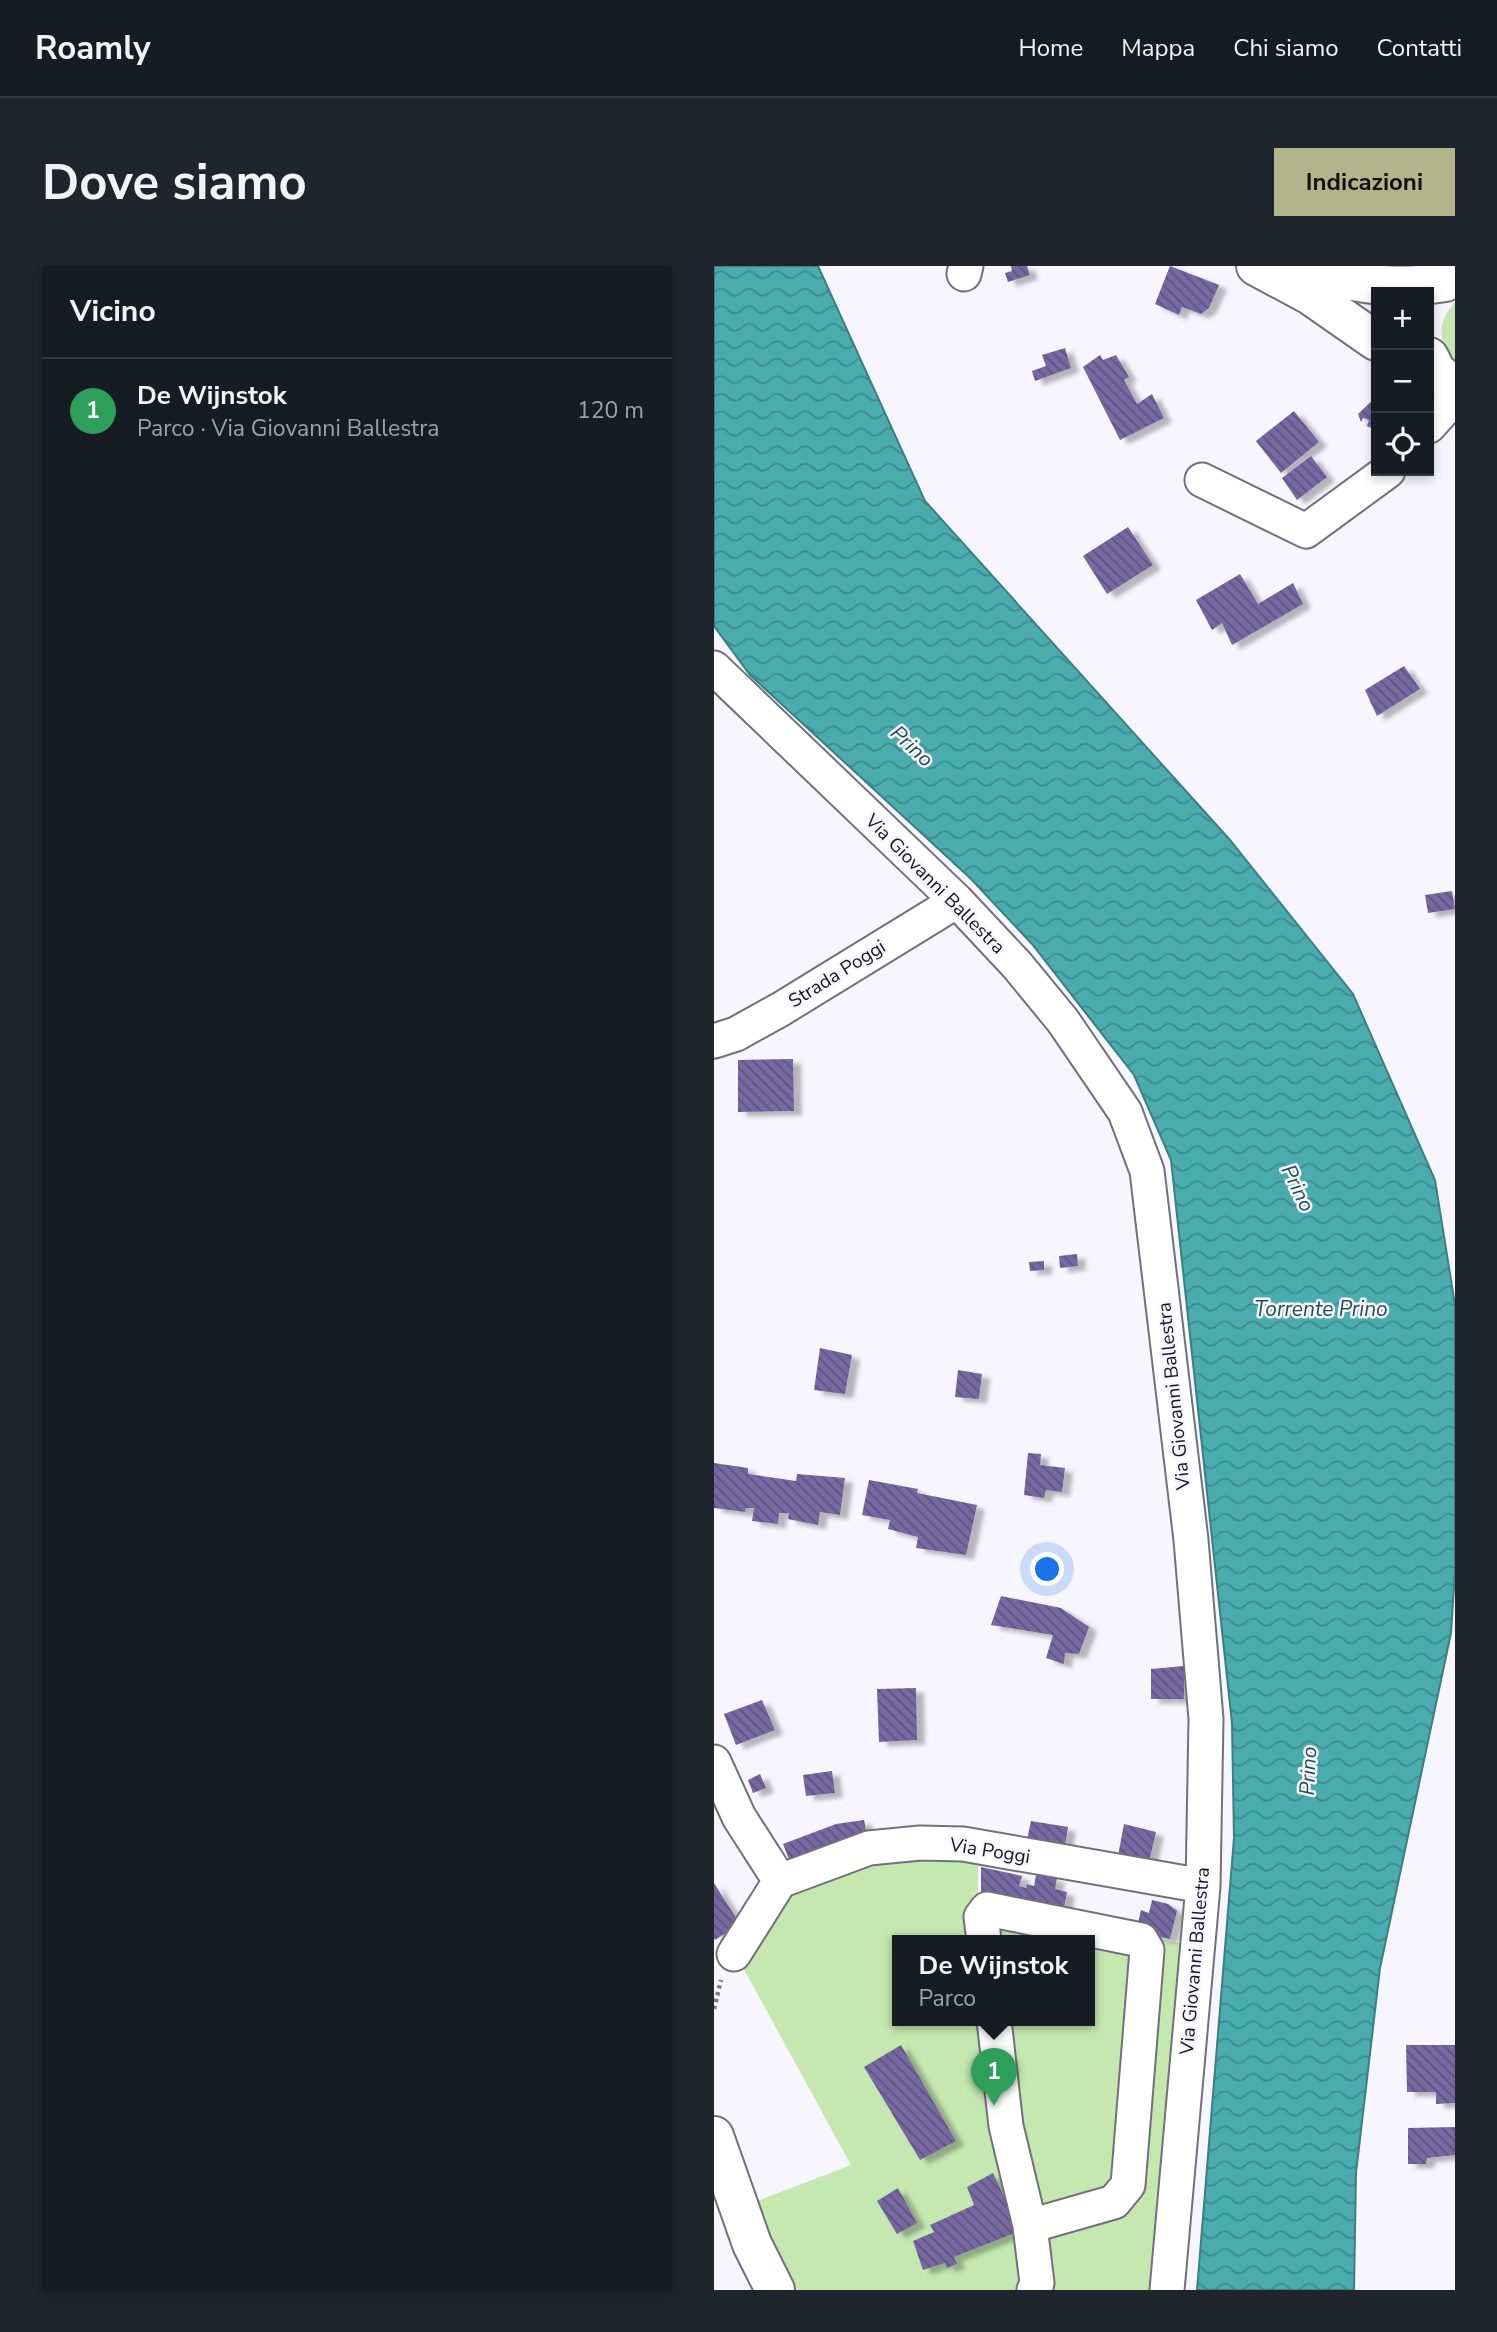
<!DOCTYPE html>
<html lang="it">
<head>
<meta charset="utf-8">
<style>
	body { margin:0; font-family:"Nunito Sans",sans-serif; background:#20242c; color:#f1f3f6 }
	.controls { position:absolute; right:21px; top:21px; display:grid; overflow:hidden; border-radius:0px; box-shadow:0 4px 10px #0003 }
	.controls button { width:63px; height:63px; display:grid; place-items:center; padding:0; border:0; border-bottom:2px solid #363941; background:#171b24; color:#f1f3f6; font:35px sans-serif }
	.you { position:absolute; left:334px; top:1304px; width:24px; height:24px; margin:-18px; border:5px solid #fff; border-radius:50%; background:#1a73e8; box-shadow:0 0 0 10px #1a73e833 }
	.badge { display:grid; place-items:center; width:46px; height:46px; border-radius:50%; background:#b2b58b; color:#fff; font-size:23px; font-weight:700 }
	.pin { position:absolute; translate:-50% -58px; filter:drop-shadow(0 2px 4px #0008) }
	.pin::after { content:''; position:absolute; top:37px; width:24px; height:21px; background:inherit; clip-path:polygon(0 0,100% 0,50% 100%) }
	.popup { position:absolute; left:178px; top:1669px; width:203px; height:91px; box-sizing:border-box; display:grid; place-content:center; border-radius:0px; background:#171b24; filter:drop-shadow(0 2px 5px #0005); font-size:23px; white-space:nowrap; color:#9ea1a6 }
	.popup b { font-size:26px; color:#f1f3f6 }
	.popup::after { content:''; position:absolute; left:50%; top:100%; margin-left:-14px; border:14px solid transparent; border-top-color:#171b24 }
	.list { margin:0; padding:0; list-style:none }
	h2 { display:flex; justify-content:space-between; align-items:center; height:91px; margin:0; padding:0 28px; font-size:30px }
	h2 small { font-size:23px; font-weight:400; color:#9ea1a6 }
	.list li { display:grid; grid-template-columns:46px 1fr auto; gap:21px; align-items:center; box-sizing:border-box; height:105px; padding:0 28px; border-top:2px solid #363941 }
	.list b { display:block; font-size:26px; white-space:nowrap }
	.list p { margin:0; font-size:23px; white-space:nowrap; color:#9ea1a6 }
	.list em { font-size:23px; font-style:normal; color:#9ea1a6 }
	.icon { flex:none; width:38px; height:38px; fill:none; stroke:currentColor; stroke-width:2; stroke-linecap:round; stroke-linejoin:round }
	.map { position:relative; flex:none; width:741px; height:2024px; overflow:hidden; border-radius:0px }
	header { display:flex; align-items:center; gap:42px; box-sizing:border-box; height:98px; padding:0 35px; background:#171b24; border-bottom:2px solid #363941 }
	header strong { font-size:33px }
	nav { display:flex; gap:38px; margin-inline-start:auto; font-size:24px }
	.intro { display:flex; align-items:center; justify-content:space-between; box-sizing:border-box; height:168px; padding:0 42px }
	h1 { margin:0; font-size:49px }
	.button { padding:18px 32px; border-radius:0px; background:#b2b58b; color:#111; font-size:24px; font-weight:700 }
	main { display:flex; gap:42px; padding:0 42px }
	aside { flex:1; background:#171b24; border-radius:0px; box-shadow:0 4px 10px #0003 }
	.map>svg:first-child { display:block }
	.green { fill:#c4e8b0; fill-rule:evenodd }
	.water { fill:url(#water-waves); stroke:#3b7f82; stroke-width:2 }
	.building { fill:url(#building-back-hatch); filter:url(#shadow) }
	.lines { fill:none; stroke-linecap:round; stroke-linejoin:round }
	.minor-casing { stroke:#72707a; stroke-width:37 }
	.major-casing { stroke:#72707a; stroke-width:42 }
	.path { stroke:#7f7e84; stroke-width:4.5; stroke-dasharray:3.5 3.5; stroke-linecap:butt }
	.minor { stroke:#fff; stroke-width:33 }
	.major { stroke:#fff; stroke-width:38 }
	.labels { text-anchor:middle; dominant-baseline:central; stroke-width:5; stroke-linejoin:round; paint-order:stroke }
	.street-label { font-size:19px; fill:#17171a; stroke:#f7f5fe }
	.water-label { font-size:21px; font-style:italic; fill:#255051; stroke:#f7f5fe }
</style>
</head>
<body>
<header>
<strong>Roamly</strong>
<nav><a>Home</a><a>Mappa</a><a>Chi siamo</a><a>Contatti</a></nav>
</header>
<div class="intro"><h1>Dove siamo</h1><a class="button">Indicazioni</a></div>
<main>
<aside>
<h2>Vicino<small></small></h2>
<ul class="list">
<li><span class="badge" style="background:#2e9e5b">1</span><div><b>De Wijnstok</b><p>Parco · Via Giovanni Ballestra</p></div><em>120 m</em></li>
</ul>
</aside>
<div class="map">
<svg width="741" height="2024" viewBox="0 0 741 2024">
	<defs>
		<pattern id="water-waves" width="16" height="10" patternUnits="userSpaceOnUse" patternTransform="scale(1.75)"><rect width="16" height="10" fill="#4bacae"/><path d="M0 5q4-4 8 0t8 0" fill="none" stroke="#3d8b8d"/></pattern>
		<pattern id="building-back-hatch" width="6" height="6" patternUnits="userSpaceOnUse" patternTransform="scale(1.75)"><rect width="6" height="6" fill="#7667a1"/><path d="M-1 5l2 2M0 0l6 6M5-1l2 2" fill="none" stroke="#605482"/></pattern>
		<filter id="shadow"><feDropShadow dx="8" dy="4.5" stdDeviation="2" flood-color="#0004"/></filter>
	</defs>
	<rect width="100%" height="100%" fill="#f7f5fe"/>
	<!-- green -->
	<path class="green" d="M741 36V99C725 76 721 58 741 36Z
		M264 1591V1635L469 1678 440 2024H72L33 1939 137 1899 26 1696 74 1618 134 1594ZM184 1674H376V1754H184Z"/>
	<!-- water -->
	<path class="water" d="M0 0H104L211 235 516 574 639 728 721 914 741 1039V1306L737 1367 666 1702 642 1907 640 2024H483L520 1572 518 1457 457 894 420 809 318 678 256 612 36 409 0 360Z"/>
	<!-- building -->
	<path class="building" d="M297 0H313L316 9 294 16 291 7 298 5Z
		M456 0 505 19 495 42 487 48 468 41 465 49 441 38Z
		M351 82 357 102 321 115 318 105 332 100 328 89Z
		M386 89 389 94 402 89 415 111 410 114 423 138 438 128 450 152 406 174 369 101Z
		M662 131V164L653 160 655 154 649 152 647 156 644 148Z
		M580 145 605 176 567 207 542 175Z
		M597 190 613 211 583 234 568 212Z
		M414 261 439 299 393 328 369 290Z
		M526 308 544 338 579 317 589 338 518 379 508 357 498 364 482 334Z
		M690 400 706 423 663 450 651 424Z
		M738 625 741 643 714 647 711 629Z
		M79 793 80 845 24 846V794Z
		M363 988 364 1000 346 1002 345 990Z
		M330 995V1004L316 1005 315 996Z
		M106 1082 138 1089 131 1128 100 1124Z
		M244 1104 268 1108 265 1133 241 1131Z
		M314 1187 327 1188 326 1199 351 1202 348 1226 332 1224 330 1232 310 1229Z
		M0 1197 34 1202V1208L82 1215 83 1208 131 1212 126 1249 106 1246 104 1259 74 1253 75 1247H65L64 1258 38 1255 40 1242H32L31 1246 0 1242Z
		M155 1214 204 1223 203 1227 263 1239 252 1289 202 1282 204 1271 174 1263 176 1254 148 1249Z
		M287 1330 347 1342 375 1361 365 1388 351 1387 350 1398 332 1392 339 1369 277 1359Z
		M470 1400V1433H437V1403Z
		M202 1422 203 1474 165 1476 163 1423Z
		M48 1434 61 1464 22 1479 10 1448Z
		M118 1505 121 1527 92 1530 89 1509Z
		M46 1508 52 1522 39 1527 34 1514Z
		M150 1554 154 1574 78 1601 69 1578 122 1558Z
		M317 1555 354 1561 349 1591 311 1583Z
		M410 1558 442 1566 435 1596 404 1590Z
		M267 1601 308 1610 305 1620 312 1622 313 1618 320 1620 322 1609 343 1612 341 1623 353 1626 348 1652 267 1630Z
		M0 1617 26 1658 1 1674 0 1672Z
		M438 1634 454 1638 463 1645 456 1673 422 1666 427 1644 435 1647Z
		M187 1779 242 1875 206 1894 150 1801Z
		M692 1779H741V1837L722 1838V1826H693Z
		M741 1861V1889L713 1892 712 1898H694V1862Z
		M279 1907 306 1965 240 1991 243 1998 233 2002 231 1997 209 2004 199 1975 220 1966 216 1959 260 1939 253 1921Z
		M184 1922 203 1957 183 1968 163 1935Z"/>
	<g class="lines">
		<!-- minor casing -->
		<g class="minor-casing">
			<path id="minor" d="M250 8 252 0
				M715 160 741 131
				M488 214 592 265 674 205
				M0 402 243 635 303 699 349 755 411 846 433 905 477 1274 492 1453 489 1620 453 2024
				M0 775 22 768 67 743 243 635
				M0 1496 25 1551 66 1615
				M270 1674 267 1651 273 1643 427 1674 433 1684 414 1919 400 1936 316 1960
				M20 1688 66 1615 155 1582 206 1577 249 1578 489 1620
				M280 1754 292 1860 316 1960 323 2017 320 2024"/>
		</g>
		<!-- major casing -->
		<g class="major-casing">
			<path id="major" d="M542 0 596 29 662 75
				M573 0C633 14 668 26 731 16
				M715 91 722 105 741 122
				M0 1870 38 1978 61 2024"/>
		</g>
		<!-- path -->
		<path class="path" d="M0 1743 7 1714"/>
		<!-- minor -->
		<use href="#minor" class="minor"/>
		<!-- major -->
		<use href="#major" class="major"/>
	</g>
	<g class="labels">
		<!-- street labels -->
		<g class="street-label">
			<text transform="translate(221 618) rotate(45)">Via Giovanni Ballestra</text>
			<text transform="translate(123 708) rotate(-32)">Strada Poggi</text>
			<text transform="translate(460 1130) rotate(-96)">Via Giovanni Ballestra</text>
			<text transform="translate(276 1585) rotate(9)">Via Poggi</text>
			<text transform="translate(481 1695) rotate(-85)">Via Giovanni Ballestra</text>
		</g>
		<!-- water labels -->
		<g class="water-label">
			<text transform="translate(198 480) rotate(43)">Prino</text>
			<text transform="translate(584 922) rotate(64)">Prino</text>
			<text x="607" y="1043">Torrente Prino</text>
			<text transform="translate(594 1505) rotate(-87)">Prino</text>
		</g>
	</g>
</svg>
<div class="controls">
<button>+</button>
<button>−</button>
<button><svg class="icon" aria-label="locate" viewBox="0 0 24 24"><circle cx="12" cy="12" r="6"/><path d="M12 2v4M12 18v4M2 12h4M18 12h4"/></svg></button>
</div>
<div class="you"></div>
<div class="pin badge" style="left:280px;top:1840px;background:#2e9e5b">1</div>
<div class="popup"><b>De Wijnstok</b>Parco</div>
</div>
</main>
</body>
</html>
